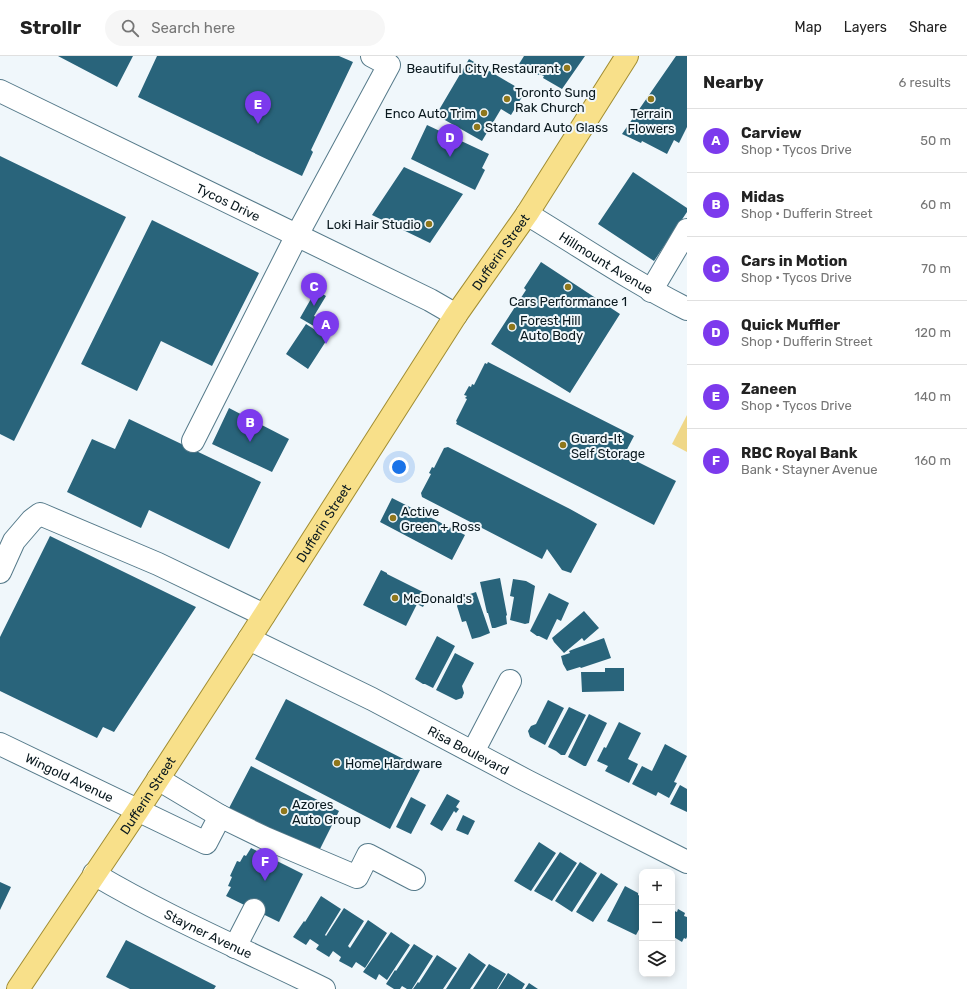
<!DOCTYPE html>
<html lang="en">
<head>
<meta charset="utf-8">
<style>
	body { margin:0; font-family:Rubik,sans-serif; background:#f6f6f6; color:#222 }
	.controls { position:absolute; right:12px; bottom:12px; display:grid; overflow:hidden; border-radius:8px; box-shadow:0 2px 10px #0003 }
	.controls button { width:36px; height:36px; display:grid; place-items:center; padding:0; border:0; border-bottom:1px solid #e0e0e0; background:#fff; color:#222; font:20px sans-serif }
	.you { position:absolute; left:399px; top:411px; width:14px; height:14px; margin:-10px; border:3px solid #fff; border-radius:50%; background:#1a73e8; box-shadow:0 0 0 6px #1a73e833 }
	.badge { display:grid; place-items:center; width:26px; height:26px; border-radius:50%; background:#7c3aed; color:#fff; font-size:13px; font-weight:700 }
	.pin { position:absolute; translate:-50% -33px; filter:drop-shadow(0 1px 2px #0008) }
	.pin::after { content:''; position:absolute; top:21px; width:14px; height:12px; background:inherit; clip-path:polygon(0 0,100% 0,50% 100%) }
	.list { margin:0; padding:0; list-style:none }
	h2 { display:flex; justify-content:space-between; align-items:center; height:52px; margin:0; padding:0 16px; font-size:17px }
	h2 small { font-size:13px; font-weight:400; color:#767676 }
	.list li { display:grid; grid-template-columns:26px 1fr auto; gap:12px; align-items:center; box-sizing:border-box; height:64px; padding:0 16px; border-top:1px solid #e0e0e0 }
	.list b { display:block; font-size:15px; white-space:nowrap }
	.list p { margin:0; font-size:13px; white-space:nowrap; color:#767676 }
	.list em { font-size:13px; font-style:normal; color:#767676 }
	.icon { flex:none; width:22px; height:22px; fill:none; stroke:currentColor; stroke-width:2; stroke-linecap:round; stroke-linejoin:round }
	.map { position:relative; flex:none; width:687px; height:933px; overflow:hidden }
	header { display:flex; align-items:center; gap:24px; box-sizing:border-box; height:56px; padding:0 20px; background:#fff; border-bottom:1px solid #e0e0e0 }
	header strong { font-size:19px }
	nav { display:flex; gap:22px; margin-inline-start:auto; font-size:14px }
	.search { width:280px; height:36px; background:#f6f6f6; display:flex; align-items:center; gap:10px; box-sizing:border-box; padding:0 14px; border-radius:22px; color:#767676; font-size:15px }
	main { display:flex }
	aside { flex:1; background:#fff }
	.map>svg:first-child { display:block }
	.green { fill:#efd788 }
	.building { fill:#29647b }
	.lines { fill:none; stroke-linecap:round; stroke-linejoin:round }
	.minor-casing { stroke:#557a8a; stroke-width:24 }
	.major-casing { stroke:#a18d32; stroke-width:24 }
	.minor { stroke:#fff; stroke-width:22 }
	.major { stroke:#f8e08a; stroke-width:22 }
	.poi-dot { fill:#8f771c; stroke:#f0f7fb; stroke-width:1.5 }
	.labels { text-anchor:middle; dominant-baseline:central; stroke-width:4; stroke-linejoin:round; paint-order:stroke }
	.poi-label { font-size:13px; fill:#0a191f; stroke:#f0f7fb; text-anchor:start }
	.street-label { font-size:13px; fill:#0a191f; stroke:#f0f7fb }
</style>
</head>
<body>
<header>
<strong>Strollr</strong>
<div class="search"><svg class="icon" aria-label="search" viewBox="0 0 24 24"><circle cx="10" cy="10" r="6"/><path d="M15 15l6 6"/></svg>Search here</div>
<nav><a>Map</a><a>Layers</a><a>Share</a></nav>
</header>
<main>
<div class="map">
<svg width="687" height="933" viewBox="0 0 687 933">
	<rect width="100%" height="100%" fill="#f0f7fb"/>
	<!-- green -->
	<path class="green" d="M687 359V396L672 388Z"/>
	<!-- building -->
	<path class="building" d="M58 0H133L117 31Z
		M157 0H339L353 6 311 94 313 96 302 120 138 41Z
		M524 0H585L562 33 543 22 544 20 539 18V19L519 8Z
		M676 0H687V71L679 87 674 84 667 98 642 85 641 87 622 78Z
		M469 3 525 36 511 59 501 53 482 85 436 59Z
		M427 69 489 98 482 112 485 114 475 134 411 103Z
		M0 100 126 161 14 385 0 378Z
		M404 111 463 138 430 187 372 159Z
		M633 116 687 152V156L654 205 598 168Z
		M152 164 259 217 212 310 161 285 137 335 81 308Z
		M541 206 620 258 570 337 491 288 526 234 524 232Z
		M316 234 326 240 314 260 322 264 317 272 300 262Z
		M306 268 328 282 308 313 286 298Z
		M488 306 634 380 624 399 676 425 654 469 456 368 457 366 456 365 467 343 465 342 467 340 464 339 469 330 471 331 472 328 474 329 485 307 487 308Z
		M229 352 289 383 272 416 212 388Z
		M129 363 261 426 229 493 149 454 141 472 67 436 92 383 115 393Z
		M448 391 570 453 597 468 571 517 562 514 547 493 542 503 422 441 421 437 431 418 429 417 432 411 434 412 444 392Z
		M392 442 465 479 452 504 380 466Z
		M50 480 196 551 114 676 103 671 97 682 0 635V581Z
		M381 514 387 517V518L423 536 421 540 427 543 423 551 417 548 406 570 363 549Z
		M500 522 507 559 506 560 507 568 495 572H492L488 557H487L480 526Z
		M513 523 526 525 535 530 529 567 525 568 510 564 514 541 510 540Z
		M476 536 490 577 480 581 472 583 466 565 462 566 457 550 461 541Z
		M549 537 569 547 561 565 557 563 547 584 539 580H537L530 575Z
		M584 555 599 572 584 585 582 582 564 597 554 586 552 582Z
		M437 580 455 590 433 632 425 628H423L415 623Z
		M604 582 611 602 581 612 580 611 567 615 563 608 561 600 570 597 569 595 574 593Z
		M455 597 474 607 462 630 464 637 462 642 456 644 436 634Z
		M605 612H624V635L582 636 581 616H605Z
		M286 643 421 712 390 773 255 703Z
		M548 644 564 652 545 689 530 681 528 675 531 670 536 668Z
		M569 651 586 659 565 699H561L556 695 548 691Z
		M589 658 607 667 586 710H584L568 701Z
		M619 666 641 677 628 703 638 708 629 727 605 715 608 710 597 705 604 691 606 692Z
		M665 688 687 700 674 726 677 727 669 742 658 736 656 740 632 728 642 710 652 715Z
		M251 710 339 755 317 799 228 754Z
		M680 729 687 733V756L670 748Z
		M447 738 460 745 456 751 459 753 456 757 454 755 442 775 430 768Z
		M411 741 426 749 411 778 396 771Z
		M463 759 475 765 468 779 456 774Z
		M539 786 556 797 531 835 514 825Z
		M251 792 303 818 279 866 226 840 231 831 228 830 232 821 230 820 237 805 240 806 244 799 246 800Z
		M560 796 577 807 552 845 534 835Z
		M580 806 597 817 572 856 555 845Z
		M601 817 618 828 593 866 576 856Z
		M0 826 11 831 0 854Z
		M625 830 638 837V839L642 841V868L636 879 607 865Z
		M321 840 341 853 325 879 326 880 344 852 364 865 348 890 350 892 368 864 387 877 365 912 356 906 352 912 339 905 341 901 333 895 329 901 316 893 319 889 310 883 306 889 293 881 304 865 305 866Z
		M678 853 685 857 684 860 687 861V881L686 883 684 882 682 886 672 880V854L677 856Z
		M391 876 410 889 387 924 379 918 376 924 363 916Z
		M126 884 216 930 214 933H130L106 921Z
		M414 888 433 900 412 933H407L402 930 400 933H394L386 928 395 914 396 915Z
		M469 897 486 909 470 933H446Z
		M437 899 457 912 443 933H413L418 926 419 927Z
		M489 908 506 918 497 933H473Z
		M508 917 525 928 522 933H498Z
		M529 927 538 933H525Z"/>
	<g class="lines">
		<!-- minor casing -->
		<g class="minor-casing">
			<g id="minor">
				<path id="s1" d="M0 35 430 244 456 259"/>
				<path id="s2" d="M527 158C580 190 631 225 687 253"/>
				<path d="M651 235 687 174"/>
				<path d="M193 385 297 179 389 9 372 0"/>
				<path d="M0 516 14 485 32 464 40 458 158 508 264 559"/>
				<path id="s3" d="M249 583 372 643 527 725 687 806"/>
				<path id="s4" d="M0 688 206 787 220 760 265 782 357 821 368 799 414 823"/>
				<path d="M473 696 510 625"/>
				<path d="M158 723 220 760"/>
				<path id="s5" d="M94 818C168 862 247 895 324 933"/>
				<path d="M235 891 254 854"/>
			</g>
		</g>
		<!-- major casing -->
		<g class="major-casing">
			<g id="major">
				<path id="s6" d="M18 933 138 754 249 583 456 259 527 158 627 0"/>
			</g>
		</g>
		<!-- minor -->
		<use href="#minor" class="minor"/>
		<!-- major -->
		<use href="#major" class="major"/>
	</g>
	<!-- markers -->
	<g class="poi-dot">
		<circle cx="567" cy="12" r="4"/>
		<circle cx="507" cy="43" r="4"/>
		<circle cx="651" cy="43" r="4"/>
		<circle cx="484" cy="57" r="4"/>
		<circle cx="477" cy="71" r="4"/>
		<circle cx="429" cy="168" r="4"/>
		<circle cx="568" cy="231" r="4"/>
		<circle cx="512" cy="271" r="4"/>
		<circle cx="563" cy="389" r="4"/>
		<circle cx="393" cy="462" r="4"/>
		<circle cx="395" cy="542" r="4"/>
		<circle cx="337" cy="707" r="4"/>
		<circle cx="284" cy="755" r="4"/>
	</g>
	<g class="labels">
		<!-- poi labels -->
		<g class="poi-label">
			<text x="559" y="12" text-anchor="end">Beautiful City Restaurant</text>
			<text x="515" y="36">Toronto Sung<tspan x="515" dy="15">Rak Church</tspan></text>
			<text x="476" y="57" text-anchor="end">Enco Auto Trim</text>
			<text x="651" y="57" text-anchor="middle">Terrain<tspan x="651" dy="15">Flowers</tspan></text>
			<text x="485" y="71">Standard Auto Glass</text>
			<text x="421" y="168" text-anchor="end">Loki Hair Studio</text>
			<text x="568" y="245" text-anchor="middle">Cars Performance 1</text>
			<text x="520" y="264">Forest Hill<tspan x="520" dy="15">Auto Body</tspan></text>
			<text x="571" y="382">Guard-It<tspan x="571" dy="15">Self Storage</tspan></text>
			<text x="401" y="455">Active<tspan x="401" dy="15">Green + Ross</tspan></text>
			<text x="403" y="542">McDonald's</text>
			<text x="345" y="707">Home Hardware</text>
			<text x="292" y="748">Azores<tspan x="292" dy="15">Auto Group</tspan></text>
		</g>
		<!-- street labels -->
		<g class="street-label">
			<text stroke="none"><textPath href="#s1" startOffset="254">Tycos Drive</textPath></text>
			<text stroke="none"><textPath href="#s6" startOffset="881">Dufferin Street</textPath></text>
			<text stroke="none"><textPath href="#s2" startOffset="93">Hillmount Avenue</textPath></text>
			<text stroke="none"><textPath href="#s6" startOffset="557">Dufferin Street</textPath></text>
			<text stroke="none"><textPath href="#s3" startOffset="246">Risa Boulevard</textPath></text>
			<text stroke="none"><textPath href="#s4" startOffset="77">Wingold Avenue</textPath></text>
			<text stroke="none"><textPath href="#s6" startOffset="233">Dufferin Street</textPath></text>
			<text stroke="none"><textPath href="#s5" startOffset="129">Stayner Avenue</textPath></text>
		</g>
	</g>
</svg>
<div class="controls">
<button>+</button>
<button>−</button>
<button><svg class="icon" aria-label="layers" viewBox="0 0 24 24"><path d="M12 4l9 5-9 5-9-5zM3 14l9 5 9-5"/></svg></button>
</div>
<div class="you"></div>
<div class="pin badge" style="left:326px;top:288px">A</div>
<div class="pin badge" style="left:250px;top:386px">B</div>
<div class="pin badge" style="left:314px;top:250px">C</div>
<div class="pin badge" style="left:450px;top:101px">D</div>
<div class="pin badge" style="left:258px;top:68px">E</div>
<div class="pin badge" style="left:265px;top:825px">F</div>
</div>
<aside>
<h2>Nearby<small>6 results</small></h2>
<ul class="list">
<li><span class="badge">A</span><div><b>Carview</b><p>Shop · Tycos Drive</p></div><em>50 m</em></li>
<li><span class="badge">B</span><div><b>Midas</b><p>Shop · Dufferin Street</p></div><em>60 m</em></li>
<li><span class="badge">C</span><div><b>Cars in Motion</b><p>Shop · Tycos Drive</p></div><em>70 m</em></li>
<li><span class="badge">D</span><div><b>Quick Muffler</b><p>Shop · Dufferin Street</p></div><em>120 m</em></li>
<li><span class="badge">E</span><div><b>Zaneen</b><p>Shop · Tycos Drive</p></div><em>140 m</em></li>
<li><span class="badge">F</span><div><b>RBC Royal Bank</b><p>Bank · Stayner Avenue</p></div><em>160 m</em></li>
</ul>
</aside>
</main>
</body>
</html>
